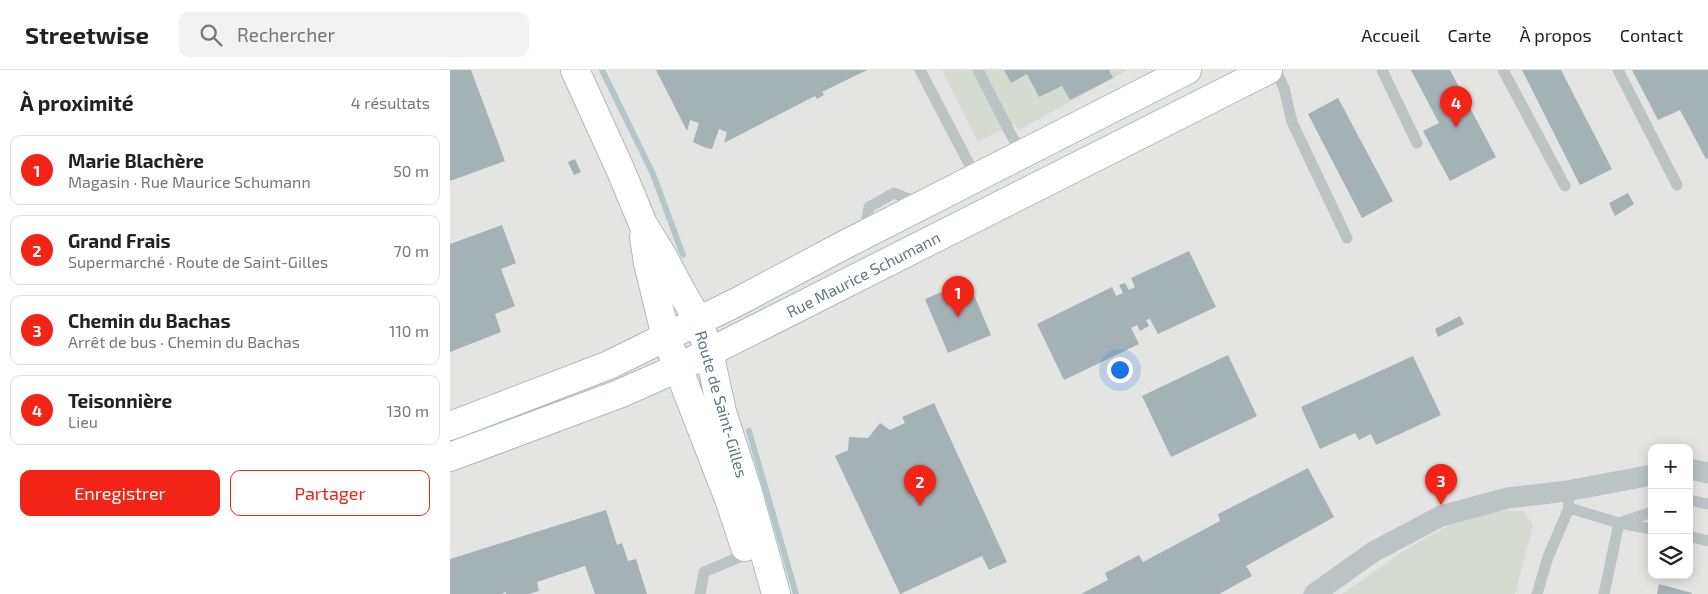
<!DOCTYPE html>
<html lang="fr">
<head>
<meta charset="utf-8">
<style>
	body { margin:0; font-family:"Exo 2",sans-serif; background:#f2f2f2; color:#222 }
	.controls { position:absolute; right:15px; bottom:15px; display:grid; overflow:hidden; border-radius:10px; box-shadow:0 2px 12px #0003 }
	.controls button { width:45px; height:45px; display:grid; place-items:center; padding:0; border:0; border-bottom:1px solid #e0e0e0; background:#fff; color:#222; font:25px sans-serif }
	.you { position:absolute; left:669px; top:299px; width:18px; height:18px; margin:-12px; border:4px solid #fff; border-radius:50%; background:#1a73e8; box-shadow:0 0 0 8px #1a73e833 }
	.badge { display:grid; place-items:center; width:32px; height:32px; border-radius:50%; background:#f12417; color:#fff; font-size:16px; font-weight:700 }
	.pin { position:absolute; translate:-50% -41px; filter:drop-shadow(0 1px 2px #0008) }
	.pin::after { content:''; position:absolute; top:26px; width:18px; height:15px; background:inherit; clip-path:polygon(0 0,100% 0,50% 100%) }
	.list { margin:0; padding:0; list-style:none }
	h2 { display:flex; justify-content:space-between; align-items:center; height:65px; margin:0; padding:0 20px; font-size:21px }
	h2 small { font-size:16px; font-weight:400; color:#767676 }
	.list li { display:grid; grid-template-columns:32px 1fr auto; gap:15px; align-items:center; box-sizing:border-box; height:70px; margin:0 10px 10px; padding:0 10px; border:1px solid #e0e0e0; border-radius:10px }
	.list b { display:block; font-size:19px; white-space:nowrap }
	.list p { margin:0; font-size:16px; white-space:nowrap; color:#767676 }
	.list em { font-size:16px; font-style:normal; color:#767676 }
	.actions { display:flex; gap:10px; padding:15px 20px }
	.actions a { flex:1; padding:11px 0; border:1px solid #f12417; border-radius:10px; text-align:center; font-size:18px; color:#f12417 }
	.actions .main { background:#f12417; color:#fff }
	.icon { flex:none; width:28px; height:28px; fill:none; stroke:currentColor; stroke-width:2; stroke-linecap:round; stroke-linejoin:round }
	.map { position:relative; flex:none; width:1258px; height:524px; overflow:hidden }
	header { display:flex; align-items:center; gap:30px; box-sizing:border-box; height:70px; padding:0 25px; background:#fff; border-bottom:1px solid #e0e0e0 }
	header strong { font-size:24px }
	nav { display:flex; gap:28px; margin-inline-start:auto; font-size:18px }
	.search { width:350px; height:45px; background:#f2f2f2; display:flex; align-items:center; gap:12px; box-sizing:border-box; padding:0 18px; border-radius:10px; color:#767676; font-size:19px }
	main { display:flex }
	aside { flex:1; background:#fff }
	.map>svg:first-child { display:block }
	.built { fill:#e4e5e3; fill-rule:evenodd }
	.green { fill:#d6dbd1 }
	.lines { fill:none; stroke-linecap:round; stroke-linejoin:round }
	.stream { stroke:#b4c6c8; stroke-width:6 }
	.building { fill:#a4b1b5 }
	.secondary-casing { stroke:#b0b9bc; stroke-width:30 }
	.lane { stroke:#bbc3c5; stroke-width:11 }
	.street { stroke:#bbc3c5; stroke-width:21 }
	.secondary { stroke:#fff; stroke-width:28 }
	.labels { text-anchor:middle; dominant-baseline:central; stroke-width:5; stroke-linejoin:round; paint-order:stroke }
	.street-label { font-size:16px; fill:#5e7780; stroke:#fff }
</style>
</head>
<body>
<header>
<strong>Streetwise</strong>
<div class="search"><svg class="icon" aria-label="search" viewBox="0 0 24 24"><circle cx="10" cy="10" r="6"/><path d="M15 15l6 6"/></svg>Rechercher</div>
<nav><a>Accueil</a><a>Carte</a><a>À propos</a><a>Contact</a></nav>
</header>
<main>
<aside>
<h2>À proximité<small>4 résultats</small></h2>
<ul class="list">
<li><span class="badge">1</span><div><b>Marie Blachère</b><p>Magasin · Rue Maurice Schumann</p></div><em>50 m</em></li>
<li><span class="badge">2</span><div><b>Grand Frais</b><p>Supermarché · Route de Saint-Gilles</p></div><em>70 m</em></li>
<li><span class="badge">3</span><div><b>Chemin du Bachas</b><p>Arrêt de bus · Chemin du Bachas</p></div><em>110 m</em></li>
<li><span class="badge">4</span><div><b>Teisonnière</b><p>Lieu</p></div><em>130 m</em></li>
</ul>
<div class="actions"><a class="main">Enregistrer</a><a>Partager</a></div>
</aside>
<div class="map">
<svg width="1258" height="524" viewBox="0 0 1258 524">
	<rect width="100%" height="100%" fill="#f6f5f2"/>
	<!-- built -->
	<path class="built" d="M0 0H1258V524H0ZM1202 378H1239V505H1202Z"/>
	<!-- green -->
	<path class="green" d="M492 0H678L569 60 563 54 528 72Z
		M1046 440 1074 441 1083 456 1065 524H892L955 480 999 455Z"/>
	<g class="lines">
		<!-- stream -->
		<path class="stream" d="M152 0 203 104 233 185
			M299 361 346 524"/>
	</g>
	<!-- building -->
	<path class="building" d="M0 0H21L55 91 0 111Z
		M206 0H417L372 22 374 25 367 29 365 26 274 73 277 62 269 59 262 79 256 78 243 72 249 53 240 50 237 61Z
		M554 0H659L663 8 620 30 612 16 589 27 577 4 561 13Z
		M961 0H1000L1046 87 1000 111 973 61 989 53Z
		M1072 0H1111L1162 99 1130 115Z
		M1182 0H1258V88L1256 89 1230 40 1208 50Z
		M888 28 943 131 912 148 858 44Z
		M125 89 131 102 124 105 118 92Z
		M1178 123 1184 134 1165 146 1159 133Z
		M52 155 66 193 51 199 65 236 45 244 51 262 0 282V174Z
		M739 181 766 237 708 264 700 249 696 250 699 256 690 261 687 255 681 258 689 274 614 310 587 254 662 217 666 226 673 223 669 215 675 213 679 220 685 217 681 208Z
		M518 211 541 265 498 283 475 229Z
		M1010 246 1014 254 988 267 985 259Z
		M778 285 807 346 721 387 692 326Z
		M963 286 991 345 926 375 921 364 909 370 905 363 870 379 851 337Z
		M484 333 557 492 539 500 532 486 450 524 385 386 398 380 399 367 418 368 430 353 440 360 455 353 452 347Z
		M858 398 884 447 796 496 802 506 769 524H631L658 510 655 503 689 485 693 492 770 451 768 444Z
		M156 440 167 475 172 473 178 491 186 489 197 524H145L135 496 87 512 89 521 79 524H56V522L51 524H0V489Z
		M1209 514 1242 523V524H1207Z"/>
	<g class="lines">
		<!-- secondary casing -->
		<g class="secondary-casing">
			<path id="secondary" d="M125 0 171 101 193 154 212 185 230 219 248 250 259 282 272 342 297 419 326 524
				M194 167 198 193 216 267 279 429 295 477
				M0 356 159 295 289 231 394 175 737 0
				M0 387 169 324 228 298 818 0"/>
		</g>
		<!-- lane -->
		<path class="lane" d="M470 0 526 107
			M528 0 571 84
			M826 0 834 18 842 52 897 168
			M932 0 967 73
			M1053 0 1115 116
			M1168 0 1227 115
			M415 162 419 137 444 123 469 133
			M1239 430 1258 434
			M1119 438 1169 453 1202 459
			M1239 466 1258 471
			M250 524 254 502 297 484
			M1087 524 1098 487 1119 438 1117 421
			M1154 524 1169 453 1202 442"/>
		<!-- street -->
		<path class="street" d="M1239 399 1258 403
			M864 524 923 482 991 446 1058 428 1117 421 1202 405"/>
		<!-- secondary -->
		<use href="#secondary" class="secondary"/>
	</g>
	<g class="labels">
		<!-- street labels -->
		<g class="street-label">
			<text transform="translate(413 204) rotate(-27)">Rue Maurice Schumann</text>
			<text transform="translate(272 334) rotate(74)">Route de Saint-Gilles</text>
		</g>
	</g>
</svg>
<div class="controls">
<button>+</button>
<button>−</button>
<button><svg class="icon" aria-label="layers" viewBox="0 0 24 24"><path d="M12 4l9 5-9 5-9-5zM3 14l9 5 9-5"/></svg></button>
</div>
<div class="you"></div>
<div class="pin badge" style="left:508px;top:247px">1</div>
<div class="pin badge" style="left:470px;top:436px">2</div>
<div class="pin badge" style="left:991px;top:435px">3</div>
<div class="pin badge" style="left:1006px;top:57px">4</div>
</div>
</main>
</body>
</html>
